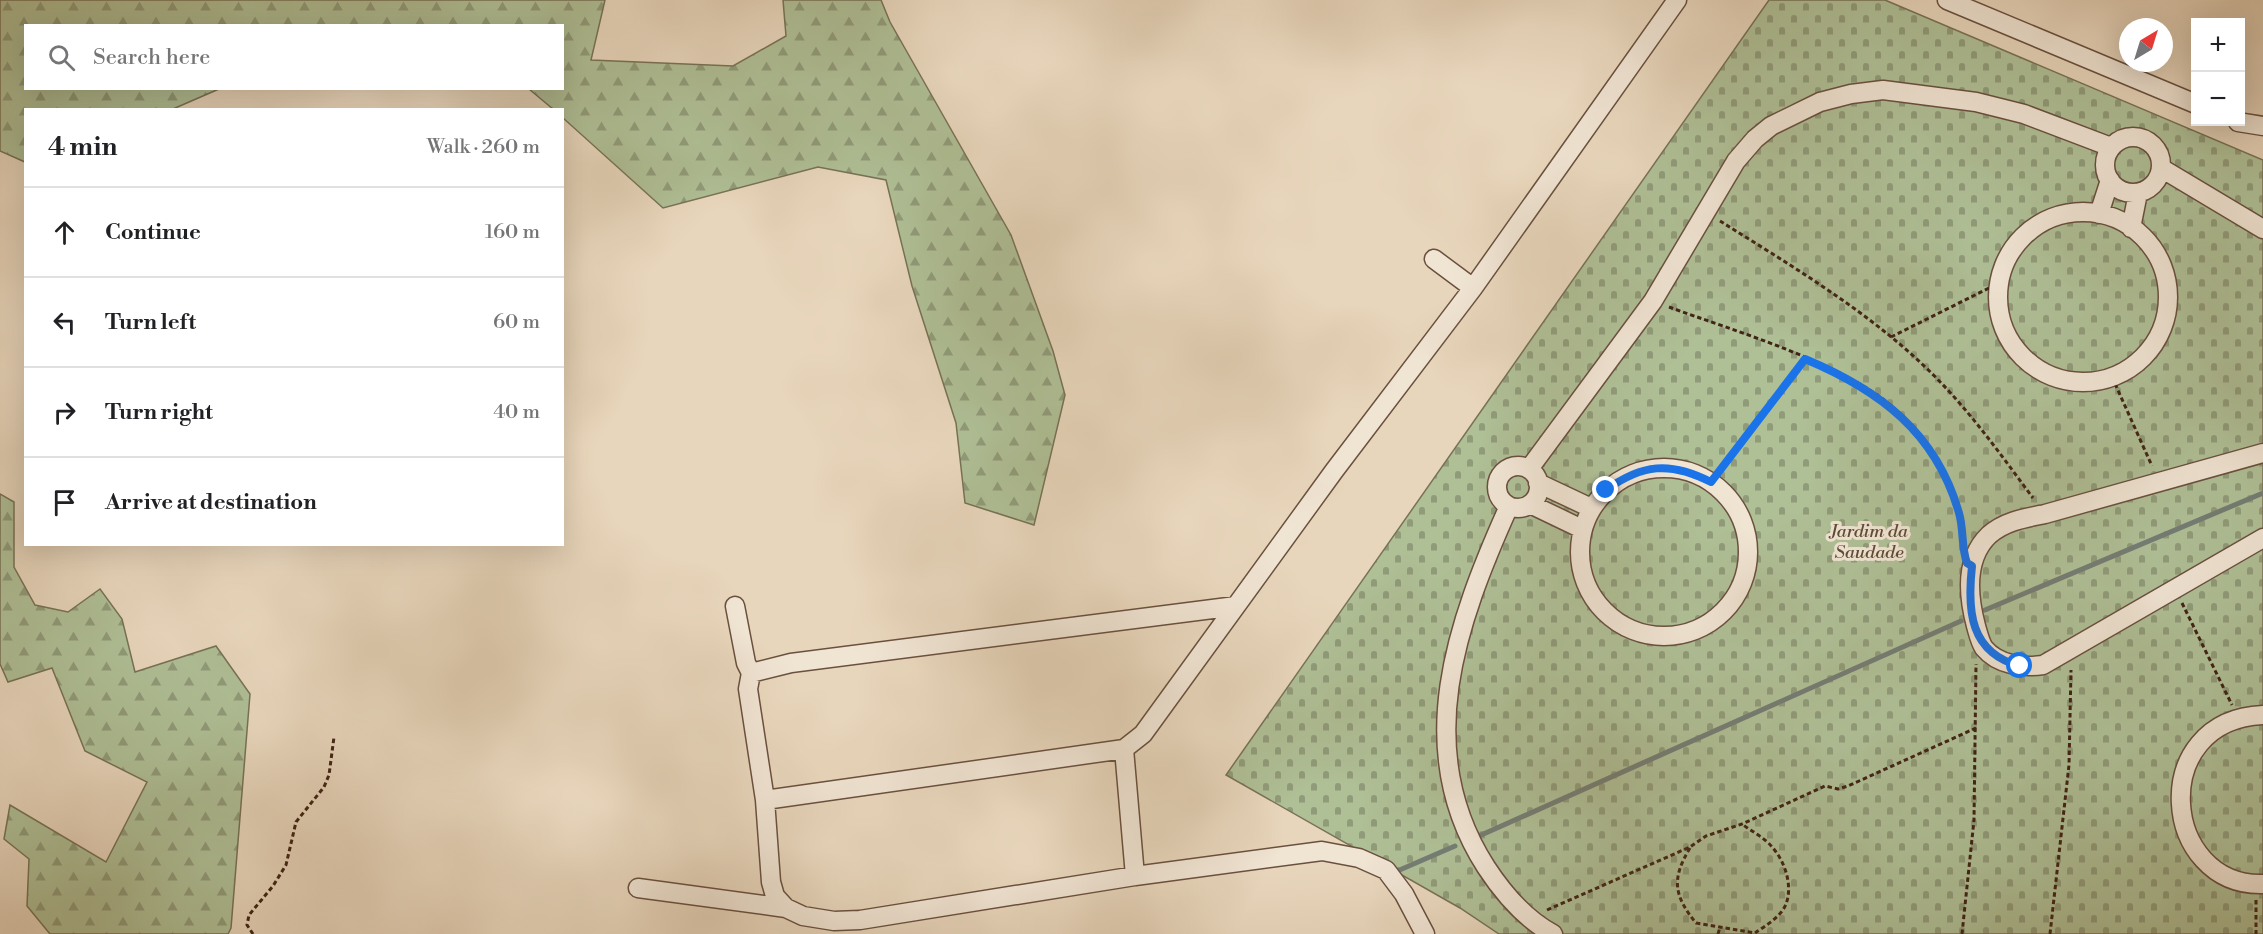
<!DOCTYPE html>
<html lang="en">
<head>
<meta charset="utf-8">
<style>
	body { margin:0; font-family:"Libre Bodoni",serif; background:#f6f6f6; color:#202124 }
	.controls { position:absolute; right:18px; top:18px; display:grid; overflow:hidden; border-radius:0px; box-shadow:0 6px 24px #0002 }
	.controls button { width:54px; height:54px; display:grid; place-items:center; padding:0; border:0; border-bottom:2px solid #e0e0e0; background:#fff; color:#202124; font:30px sans-serif }
	.compass { position:absolute; left:2119px; top:18px; width:54px; height:54px; border-radius:50%; background:#fff; box-shadow:0 6px 24px #0002; rotate:38deg }
	.stop { position:absolute; width:18px; height:18px; margin:-14px; border:4px solid #1a73e8; border-radius:50%; background:#fff }
	.stop.end { background:#1a73e8; border-color:#fff; box-shadow:0 2px 6px #0008 }
	.list { margin:0; padding:0; list-style:none }
	h2 { display:flex; justify-content:space-between; align-items:center; height:78px; margin:0; padding:0 24px; font-size:26px }
	h2 small { font-size:20px; font-weight:400; color:#757577 }
	.list li { display:grid; grid-template-columns:39px 1fr auto; gap:18px; align-items:center; box-sizing:border-box; height:90px; padding:0 24px; border-top:2px solid #e0e0e0 }
	.list b { display:block; font-size:22px; white-space:nowrap }
	.list em { font-size:20px; font-style:normal; color:#757577 }
	.icon { flex:none; width:33px; height:33px; fill:none; stroke:currentColor; stroke-width:2; stroke-linecap:round; stroke-linejoin:round }
	.map { position:relative; flex:none; width:2263px; height:934px; overflow:hidden }
	.search { position:absolute; background:#fff; box-shadow:0 6px 24px #0002; left:24px; top:24px; width:540px; height:66px; display:flex; align-items:center; gap:15px; box-sizing:border-box; padding:0 21px; border-radius:0px; color:#757577; font-size:22px }
	.panel { position:absolute; background:#fff; box-shadow:0 6px 24px #0002; left:24px; top:108px; width:540px; height:438px; border-radius:0px }
	.map>svg:first-child { display:block }
	.forest { fill:url(#forest-firs); stroke:#787256; stroke-width:1.5 }
	.cemetery { fill:url(#cemetery-stones); stroke:#787256; stroke-width:1.5 }
	.lines { fill:none; stroke-linecap:round; stroke-linejoin:round }
	.stream { stroke:#747d74; stroke-width:5 }
	.minor-casing { stroke:#6a503f; stroke-width:21 }
	.path { stroke:#402415; stroke-width:3; stroke-dasharray:4.5 3; stroke-linecap:butt }
	.minor { stroke:#f0e4d3; stroke-width:18 }
	.route { stroke:#1a73e8; stroke-width:8 }
	.labels { text-anchor:middle; dominant-baseline:central; stroke-width:6; stroke-linejoin:round; paint-order:stroke }
	.park-label { font-size:18px; font-style:italic; fill:#5c4b35; stroke:#f0e4d3 }
</style>
</head>
<body>
<div class="map">
<svg width="2263" height="934" viewBox="0 0 2263 934">
	<defs>
		<pattern id="forest-firs" width="22" height="20" patternUnits="userSpaceOnUse" patternTransform="scale(1.5)"><rect width="22" height="20" fill="#afbf96"/><path d="M5 1l3.5 6h-7zM16 11l3.5 6h-7z" fill="#909b79"/></pattern>
		<pattern id="cemetery-stones" width="16" height="16" patternUnits="userSpaceOnUse" patternTransform="scale(1.5)"><rect width="16" height="16" fill="#afbf96"/><path d="M2 7V4a2 2 0 0 1 4 0v3zM10 15v-3a2 2 0 0 1 4 0v3z" fill="#909b79"/></pattern>
	</defs>
	<rect width="100%" height="100%" fill="#e8d6bc"/>
	<filter id="stains"><feTurbulence type="fractalNoise" baseFrequency=".00333" numOctaves="4"/><feColorMatrix values="0 0 0 0 .2 0 0 0 0 .09 0 0 0 0 .02 0 0 0 .5 -.17"/></filter>
	<radialGradient id="worn" r=".72"><stop offset=".6" stop-color="#630" stop-opacity="0"/><stop offset="1" stop-color="#630" stop-opacity=".3"/></radialGradient>
	<!-- forest -->
	<path class="forest" d="M0 0H605L591 60 733 66 786 36 783 0H881L890 22 1011 235 1053 351 1065 395 1034 525 965 503 956 423 912 286 886 180 818 167 663 208 563 118 562 110 553 109 529 89 562 88V26H26V88L219 89 173 109 26 110 25 162 0 151Z
		M0 494 14 502V567L35 605 68 612 100 589 122 619 135 672 216 646 250 694 231 928 228 934H50L27 906 29 859 4 839 10 805 106 862 147 782 85 751 52 668 8 682 0 664Z"/>
	<!-- cemetery -->
	<path class="cemetery" d="M1769 0H1885L2263 160V934H1499L1460 908 1226 775Z"/>
	<g class="lines">
		<!-- stream -->
		<path class="stream" d="M1985 610 2263 493
			M1479 836 1961 621
			M1395 872 1455 846"/>
		<!-- minor casing -->
		<g class="minor-casing">
			<path id="minor" d="M1947 0 2196 104
				M2238 122 2263 126
				M2105 165a28 28 0 1 1 56 0a28 28 0 1 1-56 0Z
				M2161 168 2263 229
				M1998 297a85 85 0 1 1 170 0a85 85 0 1 1-170 0Z
				M2099 214 2110 180
				M2131 228 2138 193
				M1434 259 1473 288
				M2263 453 2045 514C2025 518 2005 521 1989 535 1964 559 1968 596 1976 626 1978 633 1980 642 1984 648 1998 665 2023 668 2043 665L2263 538
				M1497 487a21 21 0 1 1 42 0a21 21 0 1 1-42 0Z
				M1580 552a84 84 0 1 1 168 0a84 84 0 1 1-168 0Z
				M1529 469 1653 301 1736 161 1755 139 1771 126 1820 102 1851 94 1883 90 1976 102 2024 114 2111 147
				M1538 483 1591 508
				M1530 504 1582 529
				M1509 506C1457 622 1410 749 1486 867 1503 893 1525 919 1553 934
				M735 606 746 663 751 673
				M1236 606 791 663 751 673 748 689 765 800 771 882 775 896 786 908 803 916 834 921 860 920 1135 876 1322 851 1359 858 1386 870 1404 894 1425 934
				M2263 715C2146 720 2161 887 2263 884
				M1124 749 1135 876
				M765 800 1124 749 1143 734 1334 471 1473 288 1677 0
				M638 888 786 908"/>
		</g>
		<!-- path -->
		<path class="path" d="M1720 221C1787 263 1864 309 1922 364 1965 404 1998 451 2033 498
			M1669 307C1734 331 1848 364 1897 411 1917 430 1932 453 1944 478 1954 497 1962 517 1963 539
			M1891 337 1999 283
			M2112 377 2152 466
			M1711 481 1805 359
			M2182 603 2232 705
			M1690 848C1671 879 1674 896 1696 923L1755 933C1765 926 1781 917 1786 904 1793 886 1785 861 1772 847 1765 838 1751 831 1742 824
			M2256 900V934
			M1547 910 1690 847 1706 836 1742 824 1825 786 1838 789 1848 786 1976 728
			M253 934 247 925 249 915 273 886 286 865 296 822 324 787 329 775 334 737
			M1718 934 1720 927
			M1962 934 1974 820 1976 664
			M2050 934 2069 765 2071 670"/>
		<!-- minor -->
		<use href="#minor" class="minor"/>
	</g>
	<g class="lines">
		<!-- route -->
		<path class="route" d="M1606 490C1642 464 1670 461 1711 482L1805 359C1879 390 1936 432 1959 513 1964 530 1961 547 1967 563L1972 566C1967 611 1970 653 2020 666"/>
	</g>
	<g class="labels">
		<!-- park labels -->
		<g class="park-label">
			<text x="1869" y="531">Jardim da<tspan x="1869" dy="21">Saudade</tspan></text>
		</g>
	</g>
	<rect width="100%" height="100%" filter="url(#stains)"/>
	<rect width="100%" height="100%" fill="url(#worn)"/>
</svg>
<div class="controls">
<button>+</button>
<button>−</button>
</div>
<svg class="compass" viewBox="-18 -18 36 36"><path d="M0-13l5 13h-10z" fill="#e53935"/><path d="M0 13l5-13h-10z" fill="#757577"/></svg>
<div class="stop" style="left:2020px;top:666px"></div>
<div class="stop end" style="left:1606px;top:490px"></div>
<div class="search"><svg class="icon" aria-label="search" viewBox="0 0 24 24"><circle cx="10" cy="10" r="6"/><path d="M15 15l6 6"/></svg>Search here</div>
<section class="panel">
<h2>4 min<small>Walk · 260 m</small></h2>
<ul class="list">
<li><svg class="icon" aria-label="ahead" viewBox="0 0 24 24"><path d="M12 20V5M6 11l6-6 6 6"/></svg><div><b>Continue</b></div><em>160 m</em></li>
<li><svg class="icon" aria-label="left" viewBox="0 0 24 24"><path d="M17 20v-9H6M10 6l-5 5 5 5"/></svg><div><b>Turn left</b></div><em>60 m</em></li>
<li><svg class="icon" aria-label="right" viewBox="0 0 24 24"><path d="M7 20v-9h11M14 6l5 5-5 5"/></svg><div><b>Turn right</b></div><em>40 m</em></li>
<li><svg class="icon" aria-label="arrive" viewBox="0 0 24 24"><path d="M6 21V4h12l-3 4 3 4H6"/></svg><div><b>Arrive at destination</b></div></li>
</ul>
</section>
</div>
</body>
</html>
